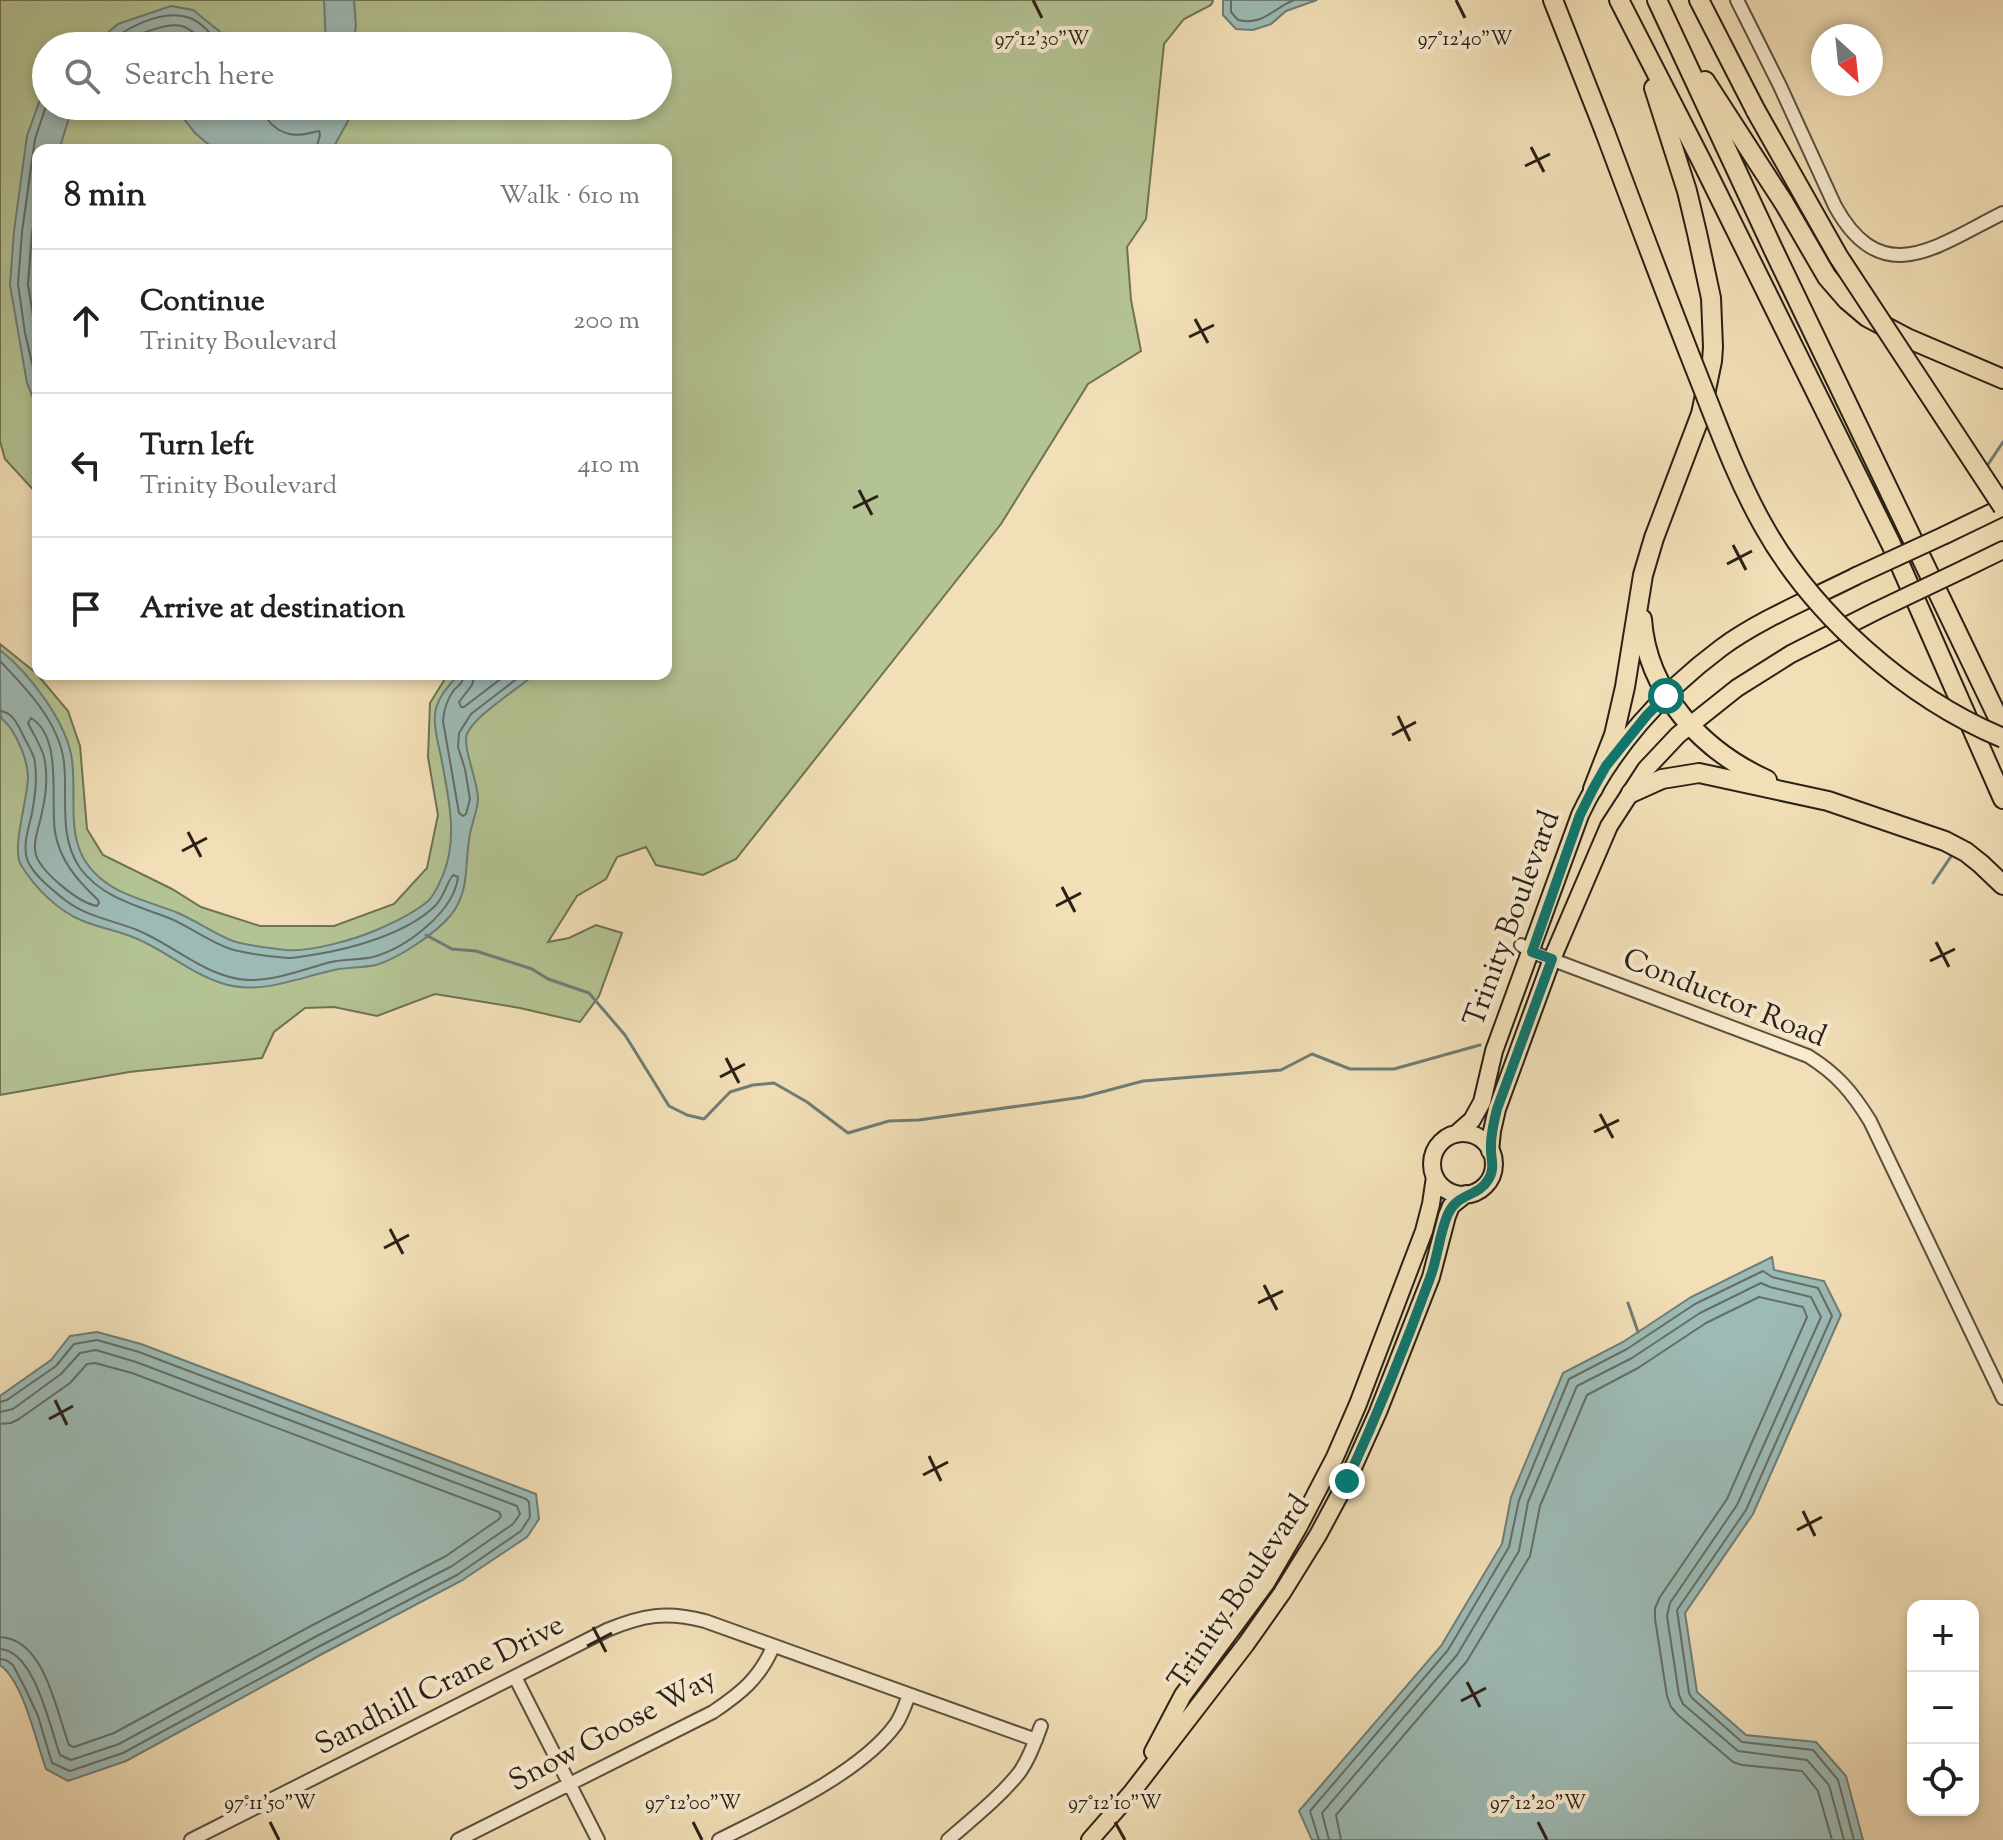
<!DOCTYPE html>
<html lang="en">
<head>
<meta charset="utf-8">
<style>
	body { margin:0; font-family:"Sorts Mill Goudy",serif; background:#f6f6f6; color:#202124 }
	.controls { position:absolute; right:24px; bottom:24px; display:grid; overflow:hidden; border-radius:16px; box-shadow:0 4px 12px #0003 }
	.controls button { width:72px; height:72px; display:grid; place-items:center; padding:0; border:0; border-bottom:2px solid #e0e0e0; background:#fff; color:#202124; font:40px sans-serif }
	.compass { position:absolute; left:1811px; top:24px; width:72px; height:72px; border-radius:50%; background:#fff; box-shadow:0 4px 12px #0003; rotate:153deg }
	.stop { position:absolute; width:24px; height:24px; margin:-18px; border:6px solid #0f766e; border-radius:50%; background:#fff }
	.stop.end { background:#0f766e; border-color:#fff; box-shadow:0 2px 8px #0008 }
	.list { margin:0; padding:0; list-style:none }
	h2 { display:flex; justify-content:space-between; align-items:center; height:104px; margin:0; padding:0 32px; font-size:34px }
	h2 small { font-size:26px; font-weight:400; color:#757577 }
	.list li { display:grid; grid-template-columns:52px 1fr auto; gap:24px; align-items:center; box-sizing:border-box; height:144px; padding:0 32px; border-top:2px solid #e0e0e0 }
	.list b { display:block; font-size:30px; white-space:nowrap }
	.list p { margin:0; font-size:26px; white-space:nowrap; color:#757577 }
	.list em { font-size:26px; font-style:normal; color:#757577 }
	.icon { flex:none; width:44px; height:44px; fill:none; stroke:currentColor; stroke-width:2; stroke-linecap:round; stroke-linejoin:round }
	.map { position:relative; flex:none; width:2003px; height:1840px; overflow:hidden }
	.search { position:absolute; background:#fff; box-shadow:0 4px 12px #0003; left:32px; top:32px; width:640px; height:88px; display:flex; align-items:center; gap:20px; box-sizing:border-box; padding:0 28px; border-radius:44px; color:#757577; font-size:30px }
	.panel { position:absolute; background:#fff; box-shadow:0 4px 12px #0003; left:32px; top:144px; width:640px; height:536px; border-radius:16px }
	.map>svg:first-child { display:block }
	.green { fill:#b4c393; stroke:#6f7254; stroke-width:2; fill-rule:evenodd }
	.water { fill:#9dbbb6; stroke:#6f7d76; stroke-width:2 }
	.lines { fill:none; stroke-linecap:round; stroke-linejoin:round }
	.shore { stroke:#646e66; stroke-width:2 }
	.stream { stroke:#6f7d76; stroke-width:3 }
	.minor-casing { stroke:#5c503e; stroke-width:16 }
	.major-casing { stroke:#2a2116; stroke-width:20 }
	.highway-casing { stroke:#2a2116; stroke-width:22 }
	.minor { stroke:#f7ead0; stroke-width:12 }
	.major { stroke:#f2dfb7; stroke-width:16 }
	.highway { stroke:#f2dfb7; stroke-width:18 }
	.major-bridge-casing { stroke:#2a2116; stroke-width:20; stroke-linecap:butt }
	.highway-bridge-casing { stroke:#2a2116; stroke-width:22; stroke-linecap:butt }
	.major-bridge { stroke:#f2dfb7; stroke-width:16 }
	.highway-bridge { stroke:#f2dfb7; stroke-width:18 }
	.route { stroke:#0f766e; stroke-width:10 }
	.ticks { fill:none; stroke:#2a2116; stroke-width:3 }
	.labels { text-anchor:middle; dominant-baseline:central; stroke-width:8; stroke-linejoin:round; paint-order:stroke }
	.street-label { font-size:30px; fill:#2a2116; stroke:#f7ead0 }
	.ticks-label { font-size:20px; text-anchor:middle; fill:#2a2116; stroke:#f7ead0; stroke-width:8; stroke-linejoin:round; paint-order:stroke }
</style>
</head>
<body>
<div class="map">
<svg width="2003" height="1840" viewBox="0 0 2003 1840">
	<rect width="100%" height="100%" fill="#f2dfb7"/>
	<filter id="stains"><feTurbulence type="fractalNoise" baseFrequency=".0025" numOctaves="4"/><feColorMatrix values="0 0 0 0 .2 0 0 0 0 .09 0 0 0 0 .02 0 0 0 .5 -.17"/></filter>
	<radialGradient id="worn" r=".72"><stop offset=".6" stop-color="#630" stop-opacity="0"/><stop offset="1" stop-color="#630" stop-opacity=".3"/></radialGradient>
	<!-- green -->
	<path class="green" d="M0 0H1213V1L1211 5 1184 19 1164 44 1146 219 1127 247 1131 300 1141 351 1088 384 1001 524 736 859 703 875 656 865 646 847 617 857 606 879 577 896 548 942 569 938 596 925 622 933 599 996 580 1022 520 1008 435 994 377 1016 334 1007 305 1008 274 1032 262 1058 129 1072 0 1095V644L36 673 68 711 80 746 87 829 103 855 172 889 201 907 260 926H334L394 904 427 868 438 815 428 757 430 703 448 674H666V150H38V495L5 459 0 441ZM46 46H658V106H46Z"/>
	<!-- water -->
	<path class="water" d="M324 0H354L356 27 353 39 354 46H326Z
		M1223 0H1317L1286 11 1271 24 1253 30 1236 29 1223 15Z
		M171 6 193 10 219 31 231 46H92L118 24Z
		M46 83V106H82L69 118 59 150H38V410L27 383 10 285 14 231 27 136Z
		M174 106H277L291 116H303L311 112 316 106H350L348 121 332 150H215L195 133Z
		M0 650C29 673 67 722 72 760 78 808 60 854 111 886 127 897 159 905 178 913 197 921 214 934 233 941 247 946 271 948 286 950 312 952 357 939 381 928 397 921 414 913 428 901 435 895 439 884 443 875 458 838 449 800 442 762 439 745 432 725 436 708 440 694 449 684 460 674H535C518 689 475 715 467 734 462 746 478 782 478 798 478 810 472 822 470 834 464 863 471 889 451 915 435 934 399 958 376 965 362 968 347 967 334 970 297 978 259 996 221 983 190 973 165 950 135 938 119 931 100 928 83 921 58 911 35 888 21 865 11 849 28 799 28 776 27 759 19 740 9 726 6 723 3 720 1 717 0 708 0 663 0 650Z
		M1772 1257 1774 1270 1824 1281 1841 1315 1753 1514 1685 1613 1697 1692 1746 1735 1816 1742 1846 1776 1863 1840H1312L1299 1811 1441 1646 1502 1544 1511 1497 1563 1373 1623 1342 1691 1297Z
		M97 1332 141 1344 536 1494 539 1519 527 1537 461 1581 322 1654 126 1761 68 1781 46 1769C36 1742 24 1682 0 1665V1396L51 1360 70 1336Z"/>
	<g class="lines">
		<!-- shore -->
		<path class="shore" d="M1231 0V12L1238 20C1264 26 1273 8 1294 0
			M105 46C124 29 160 9 187 17 200 20 213 36 221 46
			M120 46C132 36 166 22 182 26 192 29 201 39 208 46
			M263 106C265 126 286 138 305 134 310 133 314 132 319 131L320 135 316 150
			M38 194 32 233 28 284 38 347
			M38 389 25 333 18 284 22 232 35 139 46 106
			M0 661C26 688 59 722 64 762 68 798 58 836 80 868 101 897 137 906 169 918 189 926 214 945 234 950 251 954 271 957 288 958 296 958 304 956 312 955 351 949 406 934 435 906 444 897 446 884 453 875L458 877C454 912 406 948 373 957 360 960 345 959 331 962 304 969 276 981 248 980 207 978 174 945 137 930 110 919 84 917 60 896 49 887 28 870 26 855 24 840 29 827 32 813 35 797 38 775 34 758 31 749 25 740 21 731 16 721 11 712 0 711
			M464 674C463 683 460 684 454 690 447 699 444 710 443 721L459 813 463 816 466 814 470 799 465 769 458 747 459 733 471 714 523 674
			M475 674 472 685 459 702 461 707H464L507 674
			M31 718C63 737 50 800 55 832 60 861 77 880 98 900L99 903 97 906C79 903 42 873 36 855 32 842 40 825 42 812 46 795 48 774 44 757 41 745 33 734 28 723Z
			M0 1402 7 1400 56 1366 74 1344 97 1340 139 1352 526 1499 529 1502 530 1517 521 1531 457 1575 318 1647 123 1753 70 1771 52 1763 38 1716 26 1690 13 1665 6 1660 0 1659
			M0 1412 13 1409 61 1374 80 1353 96 1350 136 1362 517 1506 520 1514 513 1524 452 1566 313 1638 119 1744 71 1760 60 1755C50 1728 35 1651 0 1649
			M0 1424 11 1423 19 1419 70 1383 87 1364 95 1363 132 1373 499 1512 501 1516 499 1519 446 1556 307 1628 114 1733 74 1747 69 1745C56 1711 45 1639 0 1637
			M1319 1840 1310 1811 1448 1650 1509 1547 1519 1500 1569 1379 1627 1349 1695 1304 1763 1271 1772 1277 1818 1288 1832 1316 1746 1510 1677 1610 1689 1693 1692 1698 1742 1742 1813 1750 1838 1780 1854 1840
			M1329 1840 1322 1813 1457 1655 1519 1551 1528 1502 1577 1386 1632 1358 1700 1313 1761 1283 1770 1287 1811 1297 1821 1317 1737 1505 1670 1603 1667 1616 1679 1695 1683 1704 1738 1751 1807 1760 1829 1785 1844 1840
			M1341 1840 1336 1815 1467 1661 1530 1556 1540 1506 1587 1395 1638 1368 1706 1323 1759 1297 1803 1307 1807 1317 1727 1499 1660 1597 1655 1608V1619L1667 1696 1671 1707 1678 1715 1733 1762 1742 1765 1802 1771 1818 1791 1832 1840"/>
		<!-- stream -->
		<path class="stream" d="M1988 469 1987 466 2003 442
			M1933 883 1952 855
			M426 935 452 949 476 951 532 969 548 979 589 993 625 1035 669 1106 687 1115 704 1119 730 1092 753 1085 774 1083 807 1102 848 1133 889 1121 919 1120 1083 1097 1143 1081 1281 1070 1312 1054 1350 1069H1394L1480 1045
			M1628 1303 1638 1332"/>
		<!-- minor casing -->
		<g class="minor-casing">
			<path id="minor" d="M1737 0 1780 86 1835 206C1882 292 1938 245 2003 213
				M1521 945 1532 952 1808 1056C1837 1074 1852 1092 1870 1121L2003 1398
				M515 1677 598 1840
				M191 1840 607 1630C643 1615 666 1611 705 1621L1036 1740
				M458 1840 713 1712C741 1693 759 1679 773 1647
				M719 1840C773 1813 861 1773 896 1724 902 1715 905 1705 909 1695
				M948 1840C972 1819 999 1798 1019 1773 1029 1759 1035 1742 1041 1726"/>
		</g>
		<!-- major casing -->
		<g class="major-casing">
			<path id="major" d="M1945 535 2003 507
				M1966 568 2003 550
				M1432 1164a31 31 0 1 1 62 0a31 31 0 1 1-62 0Z
				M1456 1134 1472 1120 1482 1102 1494 1051 1580 815C1611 749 1662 692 1721 648 1760 619 1813 598 1856 576
				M1490 1151 1492 1131 1497 1109 1552 959 1609 826 1646 769 1678 735 1737 688 1791 654 1876 611
				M1153 1752 1183 1695 1266 1583 1298 1528 1335 1457 1358 1404 1424 1231 1431 1204 1435 1177
				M1090 1840 1132 1792 1246 1644 1282 1593 1318 1535 1347 1481 1378 1412 1431 1277 1447 1216 1451 1206 1466 1194"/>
		</g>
		<!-- highway casing -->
		<g class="highway-casing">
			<path id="highway" d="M1553 0 1605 132
				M1619 0 1701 160 1891 544 2003 799
				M1657 0 1775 253 2003 728
				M1699 0 1756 111
				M1705 81 1784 203 1827 277 1847 300 1867 317 1907 338 2003 379
				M1642 619C1647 693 1703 751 1767 780
				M1593 789 1614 735 1625 687 1643 575 1654 538 1701 414 1712 361 1713 347 1711 298 1697 233 1687 191 1654 88
				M1631 793 1662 779 1699 773 1828 801 1945 841 1966 852 1981 864 2003 885"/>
		</g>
		<!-- minor -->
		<use href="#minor" class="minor"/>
		<!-- major -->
		<use href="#major" class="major"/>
		<!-- highway -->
		<use href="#highway" class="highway"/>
		<!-- major-bridge casing -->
		<g class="major-bridge-casing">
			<path id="major-bridge" d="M1856 576 1945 535
				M1876 611 1966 568"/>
		</g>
		<!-- highway-bridge casing -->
		<g class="highway-bridge-casing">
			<path id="highway-bridge" d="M1756 111 1838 256 2003 507
				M1605 132C1636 215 1667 298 1700 381 1719 429 1737 479 1763 525 1813 615 1907 698 2003 738"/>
		</g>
		<!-- major-bridge -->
		<use href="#major-bridge" class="major-bridge"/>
		<!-- highway-bridge -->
		<use href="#highway-bridge" class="highway-bridge"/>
	</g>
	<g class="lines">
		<!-- route -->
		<path class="route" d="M1347 1481C1377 1415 1405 1347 1430 1278 1438 1257 1439 1234 1448 1214 1457 1193 1478 1197 1488 1180 1496 1168 1490 1158 1491 1145 1491 1133 1494 1121 1497 1109L1552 959 1532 952 1580 815 1593 789 1606 766 1647 715 1666 696"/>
	</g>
	<!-- ticks -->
	<path class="ticks" d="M1033 0 1042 18M1456 0 1465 18M1531 147 1544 172M1525 166 1550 154M1195 319 1208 343M1189 337 1214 325M859 490 872 515M853 508 878 496M1733 545 1746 570M1727 564 1752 551M1398 716 1410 741M1392 735 1416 722M188 832 201 857M182 851 207 838M1062 887 1075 912M1056 906 1081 893M1936 942 1949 967M1930 961 1955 949M726 1058 739 1083M720 1077 745 1064M1600 1114 1613 1138M1594 1132 1619 1120M390 1229 403 1254M384 1248 409 1235M1264 1285 1277 1310M1258 1303 1283 1291M55 1400 67 1425M49 1419 73 1406M929 1456 941 1481M923 1475 948 1462M1803 1511 1815 1536M1797 1530 1822 1517M593 1627 606 1652M587 1646 612 1633M1467 1682 1480 1707M1461 1701 1486 1688M270 1822 279 1840M693 1822 702 1840M1115 1822 1125 1840M1538 1822 1547 1840"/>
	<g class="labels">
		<!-- street labels -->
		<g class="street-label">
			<text transform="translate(1513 919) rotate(-70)">Trinity Boulevard</text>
			<text transform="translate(1724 999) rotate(22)">Conductor Road</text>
			<text transform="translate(1240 1593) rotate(-56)">Trinity Boulevard</text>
			<text transform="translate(440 1686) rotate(-27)">Sandhill Crane Drive</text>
			<text transform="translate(613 1731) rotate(-28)">Snow Goose Way</text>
		</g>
	</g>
	<g class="ticks-label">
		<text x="1042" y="45">97°12'30"W</text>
		<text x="1465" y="45">97°12'40"W</text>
		<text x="270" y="1809">97°11'50"W</text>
		<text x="693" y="1809">97°12'00"W</text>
		<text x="1115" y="1809">97°12'10"W</text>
		<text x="1538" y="1809">97°12'20"W</text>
	</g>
	<rect width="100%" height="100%" filter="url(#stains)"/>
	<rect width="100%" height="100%" fill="url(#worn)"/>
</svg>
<div class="controls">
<button>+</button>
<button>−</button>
<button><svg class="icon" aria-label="locate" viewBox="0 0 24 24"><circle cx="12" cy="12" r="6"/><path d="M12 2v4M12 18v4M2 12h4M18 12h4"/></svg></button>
</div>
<svg class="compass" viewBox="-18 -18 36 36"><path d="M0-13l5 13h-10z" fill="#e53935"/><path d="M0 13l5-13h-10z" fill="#757577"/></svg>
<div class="stop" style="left:1666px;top:696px"></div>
<div class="stop end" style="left:1347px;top:1481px"></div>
<div class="search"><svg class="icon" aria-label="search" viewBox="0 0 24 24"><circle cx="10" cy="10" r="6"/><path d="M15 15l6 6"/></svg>Search here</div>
<section class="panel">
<h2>8 min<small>Walk · 610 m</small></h2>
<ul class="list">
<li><svg class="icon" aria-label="ahead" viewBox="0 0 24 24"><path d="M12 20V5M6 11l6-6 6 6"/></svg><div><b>Continue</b><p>Trinity Boulevard</p></div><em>200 m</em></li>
<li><svg class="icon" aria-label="left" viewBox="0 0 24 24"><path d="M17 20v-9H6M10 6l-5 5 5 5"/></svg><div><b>Turn left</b><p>Trinity Boulevard</p></div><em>410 m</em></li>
<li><svg class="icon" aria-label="arrive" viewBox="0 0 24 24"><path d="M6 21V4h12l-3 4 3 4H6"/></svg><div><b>Arrive at destination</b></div></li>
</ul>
</section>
</div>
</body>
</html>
